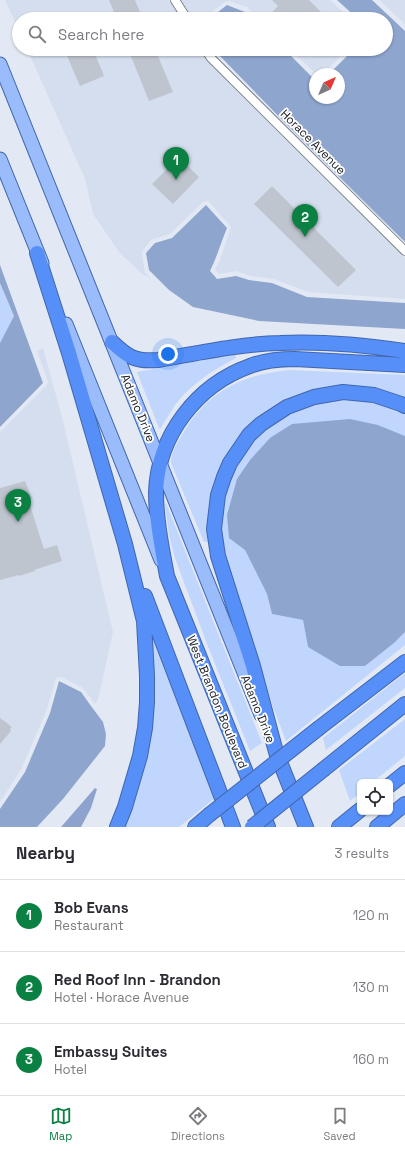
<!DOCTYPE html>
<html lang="en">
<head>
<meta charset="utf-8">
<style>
	body { margin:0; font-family:"Space Grotesk",sans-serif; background:#f7f7f7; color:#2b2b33 }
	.controls { position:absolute; right:12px; bottom:12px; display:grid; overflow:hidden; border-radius:6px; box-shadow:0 1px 3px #0004 }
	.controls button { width:36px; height:36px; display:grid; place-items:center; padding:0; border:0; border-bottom:1px solid #e1e1e2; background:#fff; color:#2b2b33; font:20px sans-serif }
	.compass { position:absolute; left:309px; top:68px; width:36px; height:36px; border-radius:50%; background:#fff; box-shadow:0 1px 3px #0004; rotate:44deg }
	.you { position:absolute; left:168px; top:354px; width:14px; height:14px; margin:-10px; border:3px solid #fff; border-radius:50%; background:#1a73e8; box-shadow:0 0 0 6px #1a73e833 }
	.badge { display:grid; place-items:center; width:26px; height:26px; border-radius:50%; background:#0b8043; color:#fff; font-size:13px; font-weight:700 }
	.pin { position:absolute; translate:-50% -33px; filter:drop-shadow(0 1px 2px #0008) }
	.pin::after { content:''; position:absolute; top:21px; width:14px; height:12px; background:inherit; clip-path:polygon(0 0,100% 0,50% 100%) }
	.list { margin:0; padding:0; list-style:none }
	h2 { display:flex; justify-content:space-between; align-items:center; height:52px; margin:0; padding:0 16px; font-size:17px }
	h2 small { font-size:13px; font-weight:400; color:#7c7c81 }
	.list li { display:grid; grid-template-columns:26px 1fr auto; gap:12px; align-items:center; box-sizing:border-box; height:72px; padding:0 16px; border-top:1px solid #e1e1e2 }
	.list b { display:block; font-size:15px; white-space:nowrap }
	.list p { margin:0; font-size:13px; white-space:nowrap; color:#7c7c81 }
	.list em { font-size:13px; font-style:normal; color:#7c7c81 }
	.icon { flex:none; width:22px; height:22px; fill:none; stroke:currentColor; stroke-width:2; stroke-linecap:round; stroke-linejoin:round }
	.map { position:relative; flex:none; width:405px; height:827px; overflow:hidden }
	.search { position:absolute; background:#fff; box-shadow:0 1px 3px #0004; left:12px; right:12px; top:12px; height:44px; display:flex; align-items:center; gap:10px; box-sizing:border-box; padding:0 14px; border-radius:22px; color:#7c7c81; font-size:15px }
	.sheet { height:268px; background:#fff }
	nav { display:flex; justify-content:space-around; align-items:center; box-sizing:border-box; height:56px; border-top:1px solid #e1e1e2; background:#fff; font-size:11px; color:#7c7c81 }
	nav a { display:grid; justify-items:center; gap:2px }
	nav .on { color:#0b8043 }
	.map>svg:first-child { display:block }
	.built { fill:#d5deef }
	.green { fill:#c0d6fd }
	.forest { fill:#8ea5ce }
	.water { fill:#8da3cd }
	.building { fill:#bfc5cf }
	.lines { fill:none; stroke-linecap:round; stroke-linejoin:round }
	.street-casing { stroke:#7d838c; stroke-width:10 }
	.primary-casing { stroke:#4166ac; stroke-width:15 }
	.highway-casing { stroke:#4166ac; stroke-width:16 }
	.street { stroke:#fff; stroke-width:8 }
	.primary { stroke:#9abcfb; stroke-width:13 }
	.highway { stroke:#578ff8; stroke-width:14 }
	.highway-bridge-casing { stroke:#4166ac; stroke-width:16; stroke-linecap:butt }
	.highway-bridge { stroke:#578ff8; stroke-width:14 }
	.labels { text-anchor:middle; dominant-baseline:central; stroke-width:3.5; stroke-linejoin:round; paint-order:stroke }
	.street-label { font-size:12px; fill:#191b1f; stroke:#fff }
</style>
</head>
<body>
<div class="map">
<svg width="405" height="827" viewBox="0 0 405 827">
	<rect width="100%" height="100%" fill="#e3e9f4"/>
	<!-- built -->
	<path class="built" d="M5 0H169L181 19H19V31Z
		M181 0H330L351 19H259L247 7 229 1 225 2 205 17V19H193Z
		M379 0H405V24Z
		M27 49H199L208 62 405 258V299L308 292 274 279 251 276 236 271 219 274 215 270 220 260 231 227 209 202 207 201 203 202 170 234 151 240 143 250 142 254 145 273 152 280 141 273 119 252 93 214 85 179Z
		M290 49H348L325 72 319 74H316Z
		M43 348 62 417 113 632 98 700 95 704 83 688 61 677 56 678 46 712 21 770 0 802V432L47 385 48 381 37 351Z"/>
	<!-- green -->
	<path class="green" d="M0 283 14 316 0 343Z
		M235 354 236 358C213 370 191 384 175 405 170 413 165 421 160 429L159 428 137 372Z
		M290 370 405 375V400L316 391 235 446 212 542H204L171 463C171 453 177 443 182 435 206 392 243 374 290 370Z
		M362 398 405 411V436L378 425 245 550 267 594 272 614 303 620 308 647 365 666 394 643 405 632V645L286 741 273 707 230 581 218 533 227 481 251 441 280 415 327 399Z
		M166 503 262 743 250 751 207 644 175 558 169 535 165 504Z
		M151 642H155L215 798 179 827H123Z
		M405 673V688L326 750 323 738Z
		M405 719V756L373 782H360V793L350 801 339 770Z"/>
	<!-- forest -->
	<path class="forest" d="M337 0H372L405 31V242L290 128 219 55 216 49H284L315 80V98H339V74H329L354 49H386V19H358Z
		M227 5 245 12 253 19H209Z
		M206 205 227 228C221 242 217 257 210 271L217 279 236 276 249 280 272 283 307 297 405 303V329L259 321 193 307 169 290 149 270 146 253 155 243 172 238Z
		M0 265 43 383 0 427V343L14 316 0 283Z
		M350 419 378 425 405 436V632L394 643 365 666H340L308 647 303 620 272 614 267 594 245 550 229 538 227 515 237 479 250 460 270 438 292 424Z
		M59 681 81 692 91 706 103 722 106 734 105 746 63 799 37 827H0V809L25 772 50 713Z"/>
	<!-- water -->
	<path class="water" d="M95 788 97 789 91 808 81 827H61Z"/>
	<!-- building -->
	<path class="building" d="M109 0H135L143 19H117Z
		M272 0H309L328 19H292L288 15 284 19H266L278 6Z
		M64 49H93L104 76 80 86Z
		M128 49H155L173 92 149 101Z
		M179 157 199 177 173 204 152 184Z
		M272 186 356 270 338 287 254 204Z
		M25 481 32 498 28 499 44 549 57 545 62 561 34 570 35 571 19 576V575L0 580V488Z
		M0 718 12 727 10 729 11 731 0 744Z"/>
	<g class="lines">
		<!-- street casing -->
		<g class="street-casing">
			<path id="street" d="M175 0 187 19
				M205 49 211 58 405 251"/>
		</g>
		<!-- primary casing -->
		<g class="primary-casing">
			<path id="primary" d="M0 64 261 715
				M0 159 42 263
				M66 324 161 560"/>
		</g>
		<!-- highway casing -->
		<g class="highway-casing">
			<path id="highway" d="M37 253 69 353 125 544 144 621 147 676V702L145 728 140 756 125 807 117 827
				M112 342C128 357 135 362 158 360 199 353 239 344 280 343 321 341 364 345 405 351
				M145 596 233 827
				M319 728 405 662
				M324 769 405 704
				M390 785 405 773
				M195 827 209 815
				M268 827 167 576C162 549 156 520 156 492 158 435 197 385 250 366 265 360 280 359 295 359L405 365
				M306 827 276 752 253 666 218 556 214 529 218 495 224 477 230 463 249 435 261 424 287 407 314 397 343 392 374 395 401 404 405 406
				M339 827 360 810
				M377 827 405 804"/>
		</g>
		<!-- street -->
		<use href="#street" class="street"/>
		<!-- primary -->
		<use href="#primary" class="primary"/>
		<!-- highway -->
		<use href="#highway" class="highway"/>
		<!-- highway-bridge casing -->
		<g class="highway-bridge-casing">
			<path id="highway-bridge" d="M209 815 319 728
				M252 827 324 769"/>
		</g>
		<!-- highway-bridge -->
		<use href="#highway-bridge" class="highway-bridge"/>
	</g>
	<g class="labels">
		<!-- street labels -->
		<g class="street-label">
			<text transform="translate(313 142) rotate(45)">Horace Avenue</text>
			<text transform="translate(138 408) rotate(68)">Adamo Drive</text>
			<text transform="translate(217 702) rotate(68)">West Brandon Boulevard</text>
			<text transform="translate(258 709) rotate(68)">Adamo Drive</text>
		</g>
	</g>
</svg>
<div class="controls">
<button><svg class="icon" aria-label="locate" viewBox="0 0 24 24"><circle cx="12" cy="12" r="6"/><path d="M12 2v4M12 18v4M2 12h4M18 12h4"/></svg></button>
</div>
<svg class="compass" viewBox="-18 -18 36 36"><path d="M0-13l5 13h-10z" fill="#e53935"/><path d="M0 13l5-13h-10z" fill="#7c7c81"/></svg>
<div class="you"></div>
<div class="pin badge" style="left:176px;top:180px">1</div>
<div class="pin badge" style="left:305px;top:237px">2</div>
<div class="pin badge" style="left:18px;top:522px">3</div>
<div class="search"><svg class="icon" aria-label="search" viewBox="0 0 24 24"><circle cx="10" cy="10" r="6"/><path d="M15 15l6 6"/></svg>Search here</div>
</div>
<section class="sheet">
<h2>Nearby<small>3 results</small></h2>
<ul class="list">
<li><span class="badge">1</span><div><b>Bob Evans</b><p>Restaurant</p></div><em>120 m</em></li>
<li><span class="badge">2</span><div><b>Red Roof Inn - Brandon</b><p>Hotel · Horace Avenue</p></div><em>130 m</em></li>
<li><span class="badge">3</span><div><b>Embassy Suites</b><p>Hotel</p></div><em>160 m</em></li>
</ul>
</section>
<nav>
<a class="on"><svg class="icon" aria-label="map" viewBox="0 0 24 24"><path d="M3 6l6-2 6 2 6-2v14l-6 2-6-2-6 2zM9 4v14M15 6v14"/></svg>Map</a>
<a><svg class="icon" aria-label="directions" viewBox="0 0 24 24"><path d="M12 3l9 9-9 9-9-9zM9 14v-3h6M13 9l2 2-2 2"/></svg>Directions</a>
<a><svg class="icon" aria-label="saved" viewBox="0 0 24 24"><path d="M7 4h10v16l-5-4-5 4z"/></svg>Saved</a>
</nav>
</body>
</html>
